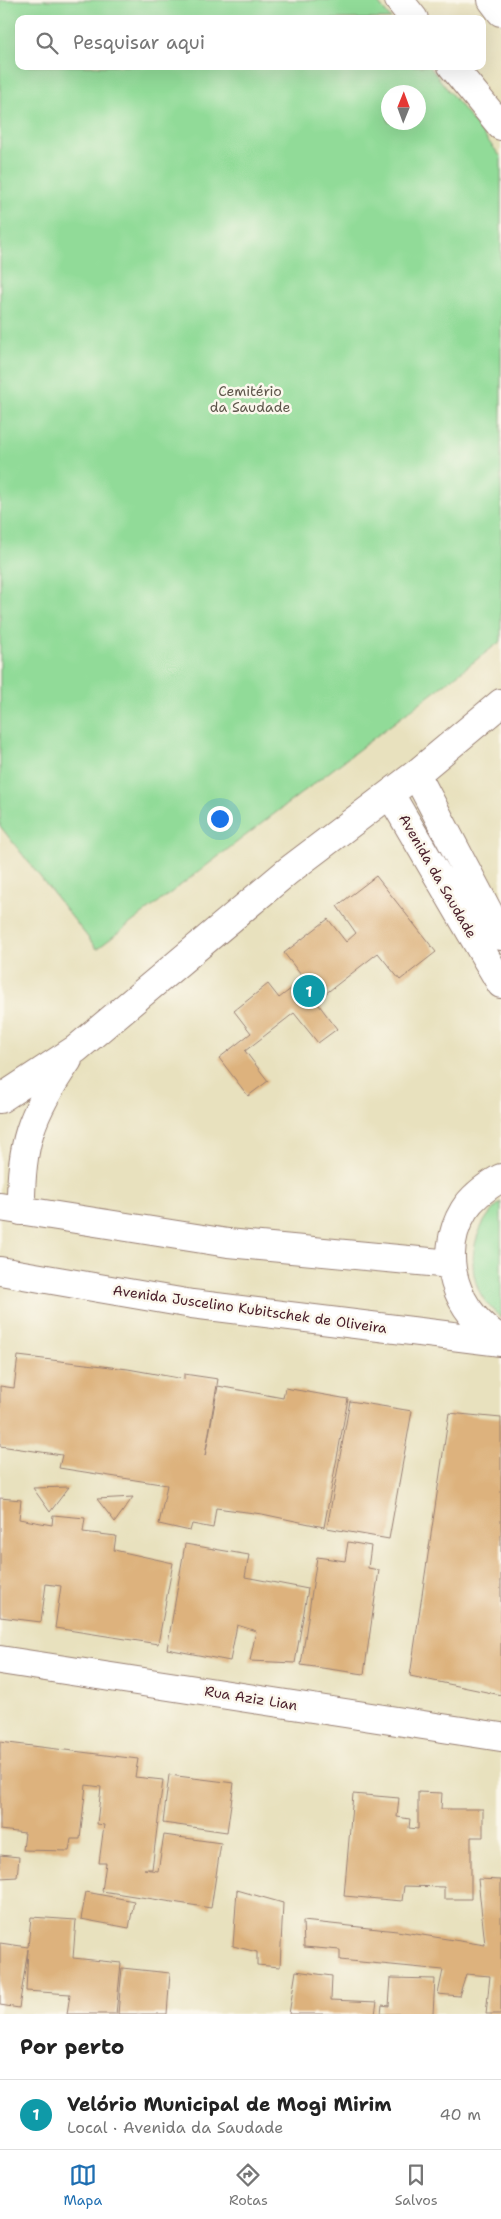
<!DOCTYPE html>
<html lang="pt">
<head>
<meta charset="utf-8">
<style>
	body { margin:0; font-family:"Shantell Sans",sans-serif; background:#f2f2f2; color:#222 }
	.compass { position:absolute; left:381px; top:85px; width:45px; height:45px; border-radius:50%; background:#fff; box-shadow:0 5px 20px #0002; rotate:1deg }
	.you { position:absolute; left:219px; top:818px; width:18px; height:18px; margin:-12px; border:4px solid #fff; border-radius:50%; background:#1a73e8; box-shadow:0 0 0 8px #1a73e833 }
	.badge { display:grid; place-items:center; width:32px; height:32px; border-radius:50%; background:#1f6fb2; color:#fff; font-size:16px; font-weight:700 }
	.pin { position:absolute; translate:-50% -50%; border:2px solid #fff; box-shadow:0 1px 5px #0006 }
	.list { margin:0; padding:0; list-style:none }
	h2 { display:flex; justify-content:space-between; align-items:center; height:65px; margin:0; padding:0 20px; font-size:21px }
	h2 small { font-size:16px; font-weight:400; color:#767676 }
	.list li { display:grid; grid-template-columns:32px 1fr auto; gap:15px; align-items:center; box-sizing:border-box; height:70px; padding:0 20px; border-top:1px solid #e0e0e0 }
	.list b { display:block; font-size:19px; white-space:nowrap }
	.list p { margin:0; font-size:16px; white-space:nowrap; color:#767676 }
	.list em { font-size:16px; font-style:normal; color:#767676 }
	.icon { flex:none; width:28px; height:28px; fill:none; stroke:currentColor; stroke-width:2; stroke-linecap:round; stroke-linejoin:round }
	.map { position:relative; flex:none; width:501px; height:2014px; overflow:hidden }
	.search { position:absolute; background:#fff; box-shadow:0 5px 20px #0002; left:15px; right:15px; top:15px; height:55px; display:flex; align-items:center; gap:12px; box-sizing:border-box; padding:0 18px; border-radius:10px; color:#767676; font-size:19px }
	.sheet { height:135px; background:#fff }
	nav { display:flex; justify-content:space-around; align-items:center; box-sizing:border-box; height:70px; border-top:1px solid #e0e0e0; background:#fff; font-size:14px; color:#767676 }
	nav a { display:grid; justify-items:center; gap:2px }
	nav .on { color:#1f6fb2 }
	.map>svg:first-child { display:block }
	.green { fill:#91db98; stroke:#6e7d62; fill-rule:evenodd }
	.building { fill:#ddb27d }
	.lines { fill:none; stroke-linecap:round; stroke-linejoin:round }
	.minor-casing { stroke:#998074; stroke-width:30 }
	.major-casing { stroke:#998074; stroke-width:30 }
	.minor { stroke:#fff; stroke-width:28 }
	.major { stroke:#fff; stroke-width:28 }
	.labels { text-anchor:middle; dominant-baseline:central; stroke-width:5; stroke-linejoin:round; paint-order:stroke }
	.park-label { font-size:14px; fill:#5f574c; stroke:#fbf7ec }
	.street-label { font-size:14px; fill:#4a1f2b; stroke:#fbf7ec }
</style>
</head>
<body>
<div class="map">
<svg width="501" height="2014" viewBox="0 0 501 2014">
	<rect width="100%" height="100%" fill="#fbf7ec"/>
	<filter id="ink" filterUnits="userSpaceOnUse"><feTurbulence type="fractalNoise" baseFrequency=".02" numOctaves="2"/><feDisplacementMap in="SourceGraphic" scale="10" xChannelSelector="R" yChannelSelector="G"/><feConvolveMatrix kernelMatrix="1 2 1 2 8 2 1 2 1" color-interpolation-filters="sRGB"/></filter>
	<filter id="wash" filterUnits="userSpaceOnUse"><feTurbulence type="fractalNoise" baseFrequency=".0096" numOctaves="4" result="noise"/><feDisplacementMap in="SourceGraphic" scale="20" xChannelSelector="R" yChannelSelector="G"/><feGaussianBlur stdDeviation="1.12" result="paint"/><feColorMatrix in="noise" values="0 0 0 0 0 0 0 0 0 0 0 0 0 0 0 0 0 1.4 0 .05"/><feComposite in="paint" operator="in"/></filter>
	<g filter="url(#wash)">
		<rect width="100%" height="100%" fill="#e8e1be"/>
		<!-- green -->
		<path class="green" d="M0 0H376L391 19H19V66H429L501 157V641L97 949 0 826ZM388 92H418V122H388Z
			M501 1202V1318C496 1313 489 1307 485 1301 463 1271 473 1224 501 1202Z"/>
		<g id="blocks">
			<!-- building -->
			<path class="building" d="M376 876 436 952 400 980 378 953 316 1001 337 1029 318 1043 294 1013 245 1051 268 1081 248 1096 219 1058 251 1033 234 1011 268 984 279 998 304 979 284 953 328 919 346 942 356 933 337 906Z
				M18 1356 128 1369 184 1379V1374L218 1379 205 1456 218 1386 283 1398 285 1388 348 1399 324 1527 262 1514 216 1508 213 1528 192 1524 190 1531 159 1524 167 1485 59 1468 62 1455 0 1446V1386L14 1388Z
				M350 1401 412 1411 389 1539 327 1528Z
				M449 1413 501 1418V1695L410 1676Z
				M69 1487 50 1512 33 1488Z
				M133 1497 115 1522 97 1499Z
				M0 1498 21 1500 19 1519 52 1525 53 1515 85 1518 83 1532 116 1536 114 1550 173 1563 158 1644 55 1628 61 1586 46 1584 41 1622 0 1617Z
				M348 1542 371 1546 368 1568 379 1570 364 1674 301 1665 317 1557 345 1561Z
				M185 1544 249 1555 245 1577 308 1589 295 1663 250 1661 256 1631 237 1625 230 1661 167 1649Z
				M0 1742 138 1759 135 1777 163 1780 152 1869H144L158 1871 164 1835 221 1843 211 1908 102 1891 106 1863H99L104 1825 97 1824 101 1787 86 1785 80 1839H71L69 1851 23 1850 25 1833 0 1830Z
				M169 1775 234 1783 227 1832 163 1823Z
				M418 1792 442 1793 441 1809H483V1837H471V1899H444V1887L404 1886 402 1901 344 1896 353 1794 399 1798 397 1817 410 1819 409 1828 418 1829Z
				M0 1855 19 1857 17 1877 0 1878Z
				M478 1879 501 1880V2014H486L490 1976 466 1974 459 1996 438 1994 443 1970 340 1960V1950L304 1947 303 1921 397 1931 485 1945Z
				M237 1890 283 1903 280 1967 257 1965V1952L233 1946Z
				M86 1892 134 1901 129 1928 81 1919Z
				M31 1917 76 1920 73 1958 121 1963 116 2014H67L70 1994 26 1991 28 1949 19 2008 0 2005V1943L28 1947Z
				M122 1968 170 1973 167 2014H118Z
				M296 1971 332 1976 331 2000 377 2002 375 2014H289Z
				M391 1978 435 1979 433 2014H381L382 2005 389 2006Z"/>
		</g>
	</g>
	<g filter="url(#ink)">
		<use href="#blocks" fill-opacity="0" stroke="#998074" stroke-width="1"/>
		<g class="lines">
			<!-- minor casing -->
			<g class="minor-casing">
				<path id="minor" d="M416 774 501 936
					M390 794 501 984
					M0 1099 76 1049 288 871 416 774 501 703
					M21 1211C20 1145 30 1115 68 1060
					M0 1660 501 1737"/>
			</g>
			<!-- major casing -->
			<g class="major-casing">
				<path id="major" d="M399 0 414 19
					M492 0 501 12
					M452 66 501 126
					M501 1178C487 1186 473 1196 464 1210 436 1256 456 1314 501 1339
					M0 1207 228 1243 451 1264
					M0 1271 192 1304 501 1342"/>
			</g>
			<!-- minor -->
			<use href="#minor" class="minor"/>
			<!-- major -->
			<use href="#major" class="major"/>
		</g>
	</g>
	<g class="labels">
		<!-- park labels -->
		<g class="park-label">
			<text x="250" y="391">Cemitério<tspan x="250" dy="16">da Saudade</tspan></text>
		</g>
		<!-- street labels -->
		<g class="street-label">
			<text transform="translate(438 876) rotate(60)">Avenida da Saudade</text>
			<text transform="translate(250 1309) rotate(8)">Avenida Juscelino Kubitschek de Oliveira</text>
			<text transform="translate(251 1698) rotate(9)">Rua Aziz Lian</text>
		</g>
	</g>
</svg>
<svg class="compass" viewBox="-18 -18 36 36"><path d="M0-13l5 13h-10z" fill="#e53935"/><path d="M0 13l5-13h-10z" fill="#767676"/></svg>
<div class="you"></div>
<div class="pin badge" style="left:309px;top:991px;background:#0f9aa8">1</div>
<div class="search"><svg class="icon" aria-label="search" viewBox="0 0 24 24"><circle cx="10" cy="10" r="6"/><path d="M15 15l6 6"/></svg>Pesquisar aqui</div>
</div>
<section class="sheet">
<h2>Por perto<small></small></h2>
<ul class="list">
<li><span class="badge" style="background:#0f9aa8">1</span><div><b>Velório Municipal de Mogi Mirim</b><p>Local · Avenida da Saudade</p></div><em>40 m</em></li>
</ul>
</section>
<nav>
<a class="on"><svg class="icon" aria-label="map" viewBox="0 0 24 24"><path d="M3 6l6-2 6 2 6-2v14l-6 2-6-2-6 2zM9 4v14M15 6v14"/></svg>Mapa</a>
<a><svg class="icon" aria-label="directions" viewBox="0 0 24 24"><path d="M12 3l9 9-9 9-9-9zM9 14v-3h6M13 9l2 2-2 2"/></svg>Rotas</a>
<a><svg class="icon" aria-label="saved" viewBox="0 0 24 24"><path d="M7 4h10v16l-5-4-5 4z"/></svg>Salvos</a>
</nav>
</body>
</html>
